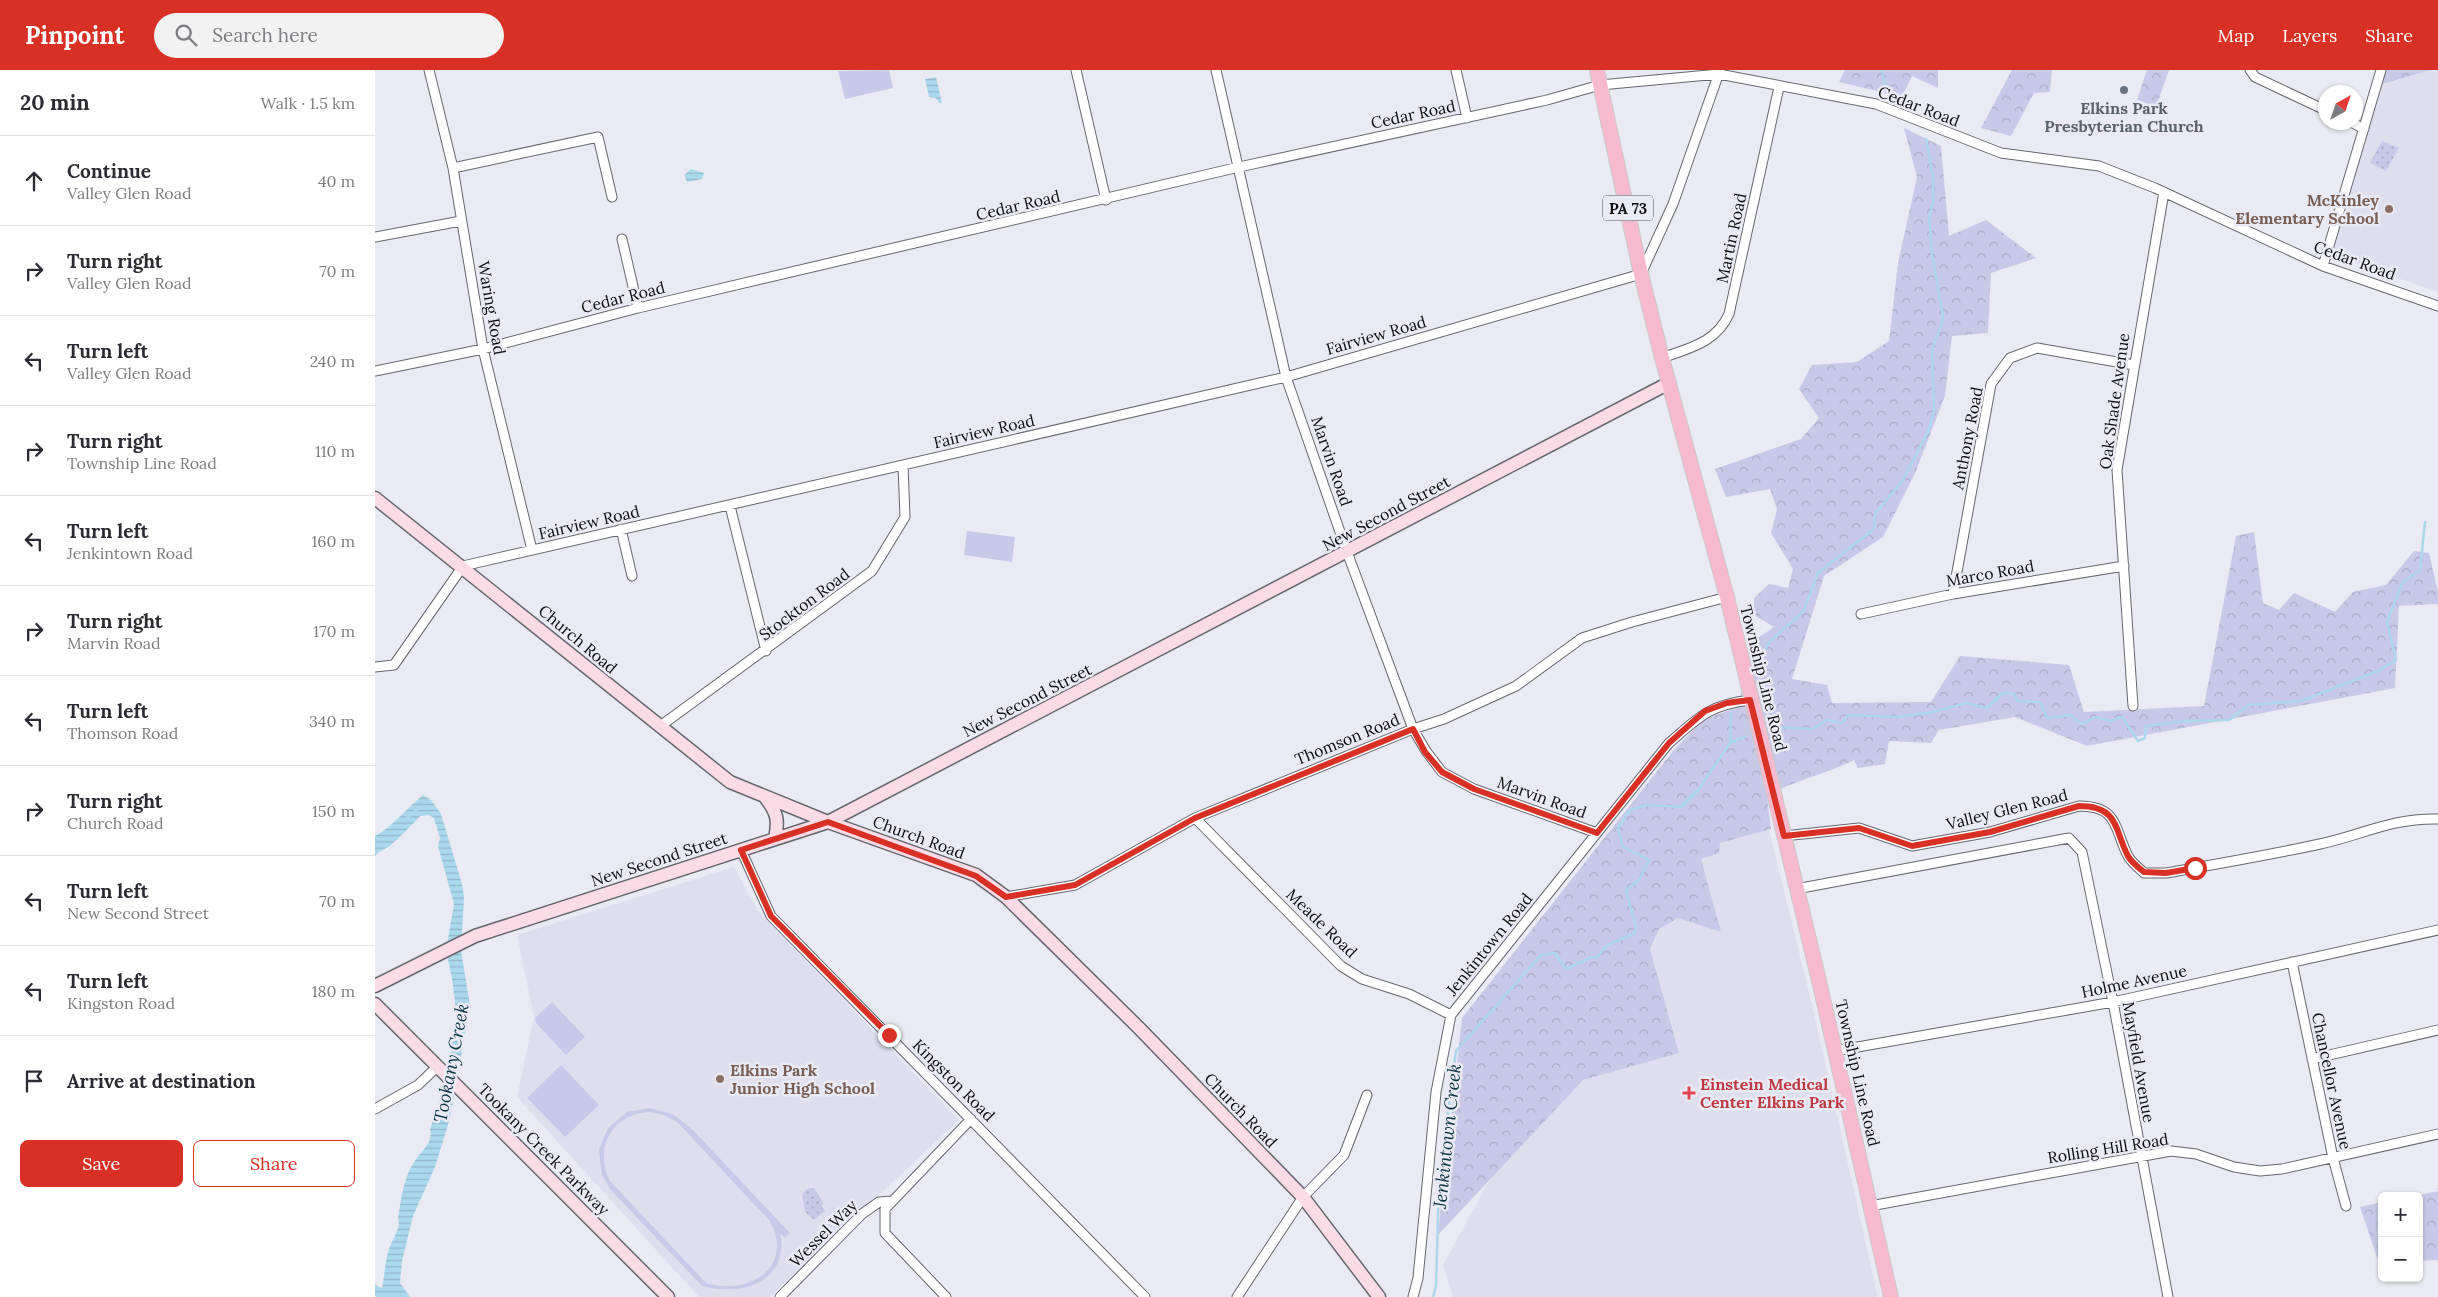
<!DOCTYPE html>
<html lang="en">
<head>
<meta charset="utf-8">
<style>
	body { margin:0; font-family:Lora,serif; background:#f2f2f3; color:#2b2b33 }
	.controls { position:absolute; right:15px; bottom:15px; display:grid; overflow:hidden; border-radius:8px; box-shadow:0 1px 4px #0004 }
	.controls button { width:45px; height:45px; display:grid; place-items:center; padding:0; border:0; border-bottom:1px solid #e1e1e2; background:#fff; color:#2b2b33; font:25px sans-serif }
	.compass { position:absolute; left:1943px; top:15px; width:45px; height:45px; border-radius:50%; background:#fff; box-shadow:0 1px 4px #0004; rotate:40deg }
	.stop { position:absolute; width:15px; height:15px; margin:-11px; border:4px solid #d93025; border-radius:50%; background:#fff }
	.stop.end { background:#d93025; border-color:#fff; box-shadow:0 1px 5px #0008 }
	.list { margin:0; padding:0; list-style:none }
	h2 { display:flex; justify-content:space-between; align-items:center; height:65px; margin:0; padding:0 20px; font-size:21px }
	h2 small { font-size:16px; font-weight:400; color:#7c7c81 }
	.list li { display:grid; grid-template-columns:32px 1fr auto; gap:15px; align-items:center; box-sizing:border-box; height:90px; padding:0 20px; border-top:1px solid #e1e1e2 }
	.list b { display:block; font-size:19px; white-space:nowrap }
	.list p { margin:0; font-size:16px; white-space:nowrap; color:#7c7c81 }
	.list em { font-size:16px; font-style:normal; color:#7c7c81 }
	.actions { display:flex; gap:10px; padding:15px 20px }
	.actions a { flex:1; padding:11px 0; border:1px solid #d93025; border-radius:8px; text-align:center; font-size:18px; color:#d93025 }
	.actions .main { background:#d93025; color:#fff }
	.icon { flex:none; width:28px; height:28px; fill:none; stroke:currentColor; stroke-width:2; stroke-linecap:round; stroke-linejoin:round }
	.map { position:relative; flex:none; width:2063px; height:1227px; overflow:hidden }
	header { display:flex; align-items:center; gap:30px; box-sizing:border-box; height:70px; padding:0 25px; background:#d93025; color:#fff }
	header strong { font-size:24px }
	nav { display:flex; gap:28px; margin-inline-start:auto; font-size:18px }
	.search { width:350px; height:45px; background:#f2f2f3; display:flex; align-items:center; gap:12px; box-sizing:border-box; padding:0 18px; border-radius:28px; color:#7c7c81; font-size:19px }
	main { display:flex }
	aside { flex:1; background:#fff }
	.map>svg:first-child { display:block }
	.built { fill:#dedeef }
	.grass { fill:#c8c9e8; fill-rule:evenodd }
	.forest { fill:url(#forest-crowns) }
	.park { fill:url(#park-dots) }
	.water { fill:url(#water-rules) }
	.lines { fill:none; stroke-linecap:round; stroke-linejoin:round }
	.stream { stroke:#aad8ec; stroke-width:2.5 }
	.street-casing { stroke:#66666e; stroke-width:11 }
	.secondary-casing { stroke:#66666e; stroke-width:15 }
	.primary-casing { stroke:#cacaca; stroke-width:16 }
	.street { stroke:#fff; stroke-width:9 }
	.secondary { stroke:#fbdce6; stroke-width:12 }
	.primary { stroke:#f7b9cd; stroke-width:14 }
	.route { stroke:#d93025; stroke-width:6 }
	.worship-dot { fill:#6b7280; stroke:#eaeaf4; stroke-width:2 }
	.education-dot { fill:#8d6e63; stroke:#eaeaf4; stroke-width:2 }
	.health-dot { fill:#e0444e; stroke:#eaeaf4; stroke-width:2 }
	.labels { text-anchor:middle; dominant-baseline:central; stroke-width:5; stroke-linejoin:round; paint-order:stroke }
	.shield { fill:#eaeaf4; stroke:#4f4f54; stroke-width:1 }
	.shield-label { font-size:15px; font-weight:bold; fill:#0d0d10 }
	.street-label { font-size:16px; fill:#0d0d10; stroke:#eaeaf4 }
	.worship-label { font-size:16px; font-weight:bold; fill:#5b616d; stroke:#eaeaf4 }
	.education-label { font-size:16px; font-weight:bold; fill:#785e54; stroke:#eaeaf4; text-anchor:end }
	.health-label { font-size:16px; font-weight:bold; fill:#be3a42; stroke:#eaeaf4; text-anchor:start }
	.water-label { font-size:18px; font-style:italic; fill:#0d3645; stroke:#eaeaf4 }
</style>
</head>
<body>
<header>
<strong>Pinpoint</strong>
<div class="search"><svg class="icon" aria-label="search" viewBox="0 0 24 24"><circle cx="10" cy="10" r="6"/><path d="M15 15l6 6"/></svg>Search here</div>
<nav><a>Map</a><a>Layers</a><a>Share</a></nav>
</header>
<main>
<aside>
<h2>20 min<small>Walk · 1.5 km</small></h2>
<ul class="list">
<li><svg class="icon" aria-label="ahead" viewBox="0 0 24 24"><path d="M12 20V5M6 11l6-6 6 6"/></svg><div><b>Continue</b><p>Valley Glen Road</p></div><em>40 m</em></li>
<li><svg class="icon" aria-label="right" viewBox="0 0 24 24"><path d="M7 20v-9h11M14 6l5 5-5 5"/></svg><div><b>Turn right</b><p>Valley Glen Road</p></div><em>70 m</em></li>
<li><svg class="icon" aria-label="left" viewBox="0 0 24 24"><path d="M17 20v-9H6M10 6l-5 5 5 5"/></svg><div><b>Turn left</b><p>Valley Glen Road</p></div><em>240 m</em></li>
<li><svg class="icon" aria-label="right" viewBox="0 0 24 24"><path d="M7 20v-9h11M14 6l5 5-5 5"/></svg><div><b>Turn right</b><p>Township Line Road</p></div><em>110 m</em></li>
<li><svg class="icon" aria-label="left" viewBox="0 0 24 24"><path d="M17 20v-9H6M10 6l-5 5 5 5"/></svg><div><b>Turn left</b><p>Jenkintown Road</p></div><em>160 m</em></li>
<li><svg class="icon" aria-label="right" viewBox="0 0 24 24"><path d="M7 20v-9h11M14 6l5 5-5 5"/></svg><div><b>Turn right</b><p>Marvin Road</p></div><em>170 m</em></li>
<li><svg class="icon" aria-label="left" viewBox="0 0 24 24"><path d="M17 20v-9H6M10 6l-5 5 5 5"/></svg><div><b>Turn left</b><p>Thomson Road</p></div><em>340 m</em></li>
<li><svg class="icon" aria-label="right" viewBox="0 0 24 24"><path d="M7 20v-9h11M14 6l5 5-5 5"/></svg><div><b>Turn right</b><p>Church Road</p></div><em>150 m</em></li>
<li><svg class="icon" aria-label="left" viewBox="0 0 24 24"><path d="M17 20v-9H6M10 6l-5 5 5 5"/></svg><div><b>Turn left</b><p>New Second Street</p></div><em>70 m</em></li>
<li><svg class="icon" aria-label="left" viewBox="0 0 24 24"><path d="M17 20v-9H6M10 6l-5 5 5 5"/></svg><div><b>Turn left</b><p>Kingston Road</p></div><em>180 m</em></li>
<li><svg class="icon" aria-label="arrive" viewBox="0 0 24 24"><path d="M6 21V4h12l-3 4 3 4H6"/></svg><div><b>Arrive at destination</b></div></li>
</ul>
<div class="actions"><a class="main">Save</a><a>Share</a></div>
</aside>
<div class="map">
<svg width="2063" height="1227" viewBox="0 0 2063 1227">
	<defs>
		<pattern id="forest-crowns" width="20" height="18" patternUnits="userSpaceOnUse" patternTransform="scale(1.25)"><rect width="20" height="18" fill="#c8c9e8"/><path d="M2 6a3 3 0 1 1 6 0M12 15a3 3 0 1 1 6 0" fill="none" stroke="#ababc6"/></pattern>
		<pattern id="park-dots" width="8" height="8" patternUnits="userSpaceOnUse" patternTransform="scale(1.25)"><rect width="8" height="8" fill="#c8c9e8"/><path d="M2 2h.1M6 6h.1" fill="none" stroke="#ababc6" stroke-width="1.8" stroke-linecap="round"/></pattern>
		<pattern id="water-rules" width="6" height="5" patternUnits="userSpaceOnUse" patternTransform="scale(1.25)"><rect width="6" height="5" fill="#aad8ec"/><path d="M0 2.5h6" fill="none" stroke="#91b8c9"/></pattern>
	</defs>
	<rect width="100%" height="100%" fill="#eaeaf4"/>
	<!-- built -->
	<path class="built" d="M2056 0H2063V222L1952 184 2001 17Z
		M1388 735 1438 939 1503 1227H1078L1068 1195 1130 1082 1330 772Z
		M359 797 383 841 584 1050 395 1227H324L142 1027 159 947 142 865Z"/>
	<!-- grass -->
	<path class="grass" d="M514 0 518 18 470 29 463 1Z
		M592 461 640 467 637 492 589 485Z
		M177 932 210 967 191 985 161 953 160 948Z
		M186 995 224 1035 190 1067 152 1028Z
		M275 1038 298 1044 318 1060 415 1163 410 1168 405 1163C415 1211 368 1227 327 1216L235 1119 227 1105 224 1080 233 1058 252 1042ZM275 1042 289 1045 302 1052 394 1150C421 1195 375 1227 331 1213L235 1111C218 1078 238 1043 275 1042Z"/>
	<!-- forest -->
	<path class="forest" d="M1470 0H1563V18L1537 6 1527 27 1464 12Z
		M1637 0H1677L1675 22 1659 23 1636 66 1606 58Z
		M1772 0H1794L1781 37 1762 30Z
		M2006 0H2056L2001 16Z
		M1529 58 1566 76 1574 166 1611 150 1661 188 1616 203 1613 263 1577 266 1570 326 1541 401 1508 467 1449 506 1417 609 1452 615 1457 633 1556 632 1585 586 1694 595 1709 642 1829 636 1861 466 1879 462 1888 533 1904 540 1919 523 1960 542 1978 522 2011 515 2039 481 2054 483 2063 522V534L2024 536 2020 618 1712 676 1640 647 1564 660 1556 673 1514 671 1510 694 1483 698 1479 690C1450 705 1419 710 1392 726L1396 759 1345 773 1344 783 1326 789 1346 862 1303 848 1284 859 1275 879 1304 983 1208 1010 1063 1165 1087 948 1298 681 1329 649 1364 637 1374 574 1399 557 1379 545V528L1394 514 1413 518 1418 499 1396 463 1402 439 1395 419 1351 427 1340 399 1426 369 1444 348 1424 319 1437 295 1482 292 1514 271 1523 193 1542 107Z
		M2063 1121V1190L2044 1191V1126H2040Z
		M2007 1132V1192L2004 1193 1985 1137Z"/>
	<!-- park -->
	<path class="park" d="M2007 71 2024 78 2011 101 1995 93Z
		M439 1118 448 1132 447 1137 450 1141 439 1150 430 1142 427 1124 432 1119Z"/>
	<!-- water -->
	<path class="water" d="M561 7 567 33H564L561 28 554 27 550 9Z
		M316 99 329 103 327 109 312 112 309 105Z
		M48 725 56 730 66 744 87 814 89 827 86 881 95 935 75 1048 60 1097 38 1146 27 1191 25 1213 35 1227H2L0 1226V1215L7 1218C10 1204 10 1187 16 1174 19 1167 26 1157 23 1148 26 1131 28 1109 38 1094 44 1082 59 1074 55 1059L69 1019 82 949 77 908 71 881 79 834 63 776 65 768 59 748 54 745 45 746C41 751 17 775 13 777 7 781 5 780 0 786V766C16 758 33 737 48 725Z"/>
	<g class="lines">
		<!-- stream -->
		<path class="stream" d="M1507 0 1511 21
			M1380 597 1395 571 1428 542 1443 503 1499 459 1500 444 1528 410 1553 362 1559 342 1557 281C1559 268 1568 259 1568 246L1557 184 1554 147 1558 133V107L1551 69
			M1400 657 1438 659 1452 650 1467 653 1473 645 1523 647 1558 642 1591 633 1612 638 1628 623 1639 624 1642 631 1665 632 1672 648 1695 645 1707 654 1720 647 1735 651 1747 647 1763 671 1770 668 1771 656 1811 651 1854 650 1874 635 1926 631 2003 601 2021 590 2012 552 2027 513 2045 500 2050 452
			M1355 673 1370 667
			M29 750 44 738
			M1058 1227 1061 1216 1064 1111 1081 981 1166 885 1180 883 1191 899 1215 888 1222 887 1233 875 1260 863 1261 857 1251 820 1264 810 1274 790 1248 777 1243 758 1255 740 1272 735 1306 737 1323 720 1355 673 1356 642"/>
		<!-- street casing -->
		<g class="street-casing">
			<path id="street" d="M54 0 78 98 108 279 157 480
				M701 0 731 130
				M841 0 911 307 972 482 1038 659 1051 681 1067 702 1099 719 1222 763
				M1081 0 1092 48
				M1875 0 1880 7 1950 40
				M1976 52 1989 59
				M78 98 223 67 237 127
				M0 167 86 151
				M247 169 263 238
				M1948 196 2006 0
				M1287 288C1314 278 1341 273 1354 244L1404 17
				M0 301 108 279 263 238 864 97 1172 30 1225 15 1344 4 1501 34 1626 83 1724 96 1780 118 1948 196 2063 236
				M355 436 391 581
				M246 459 257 506
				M1578 524 1616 314 1635 288 1662 278 1759 295
				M1486 544 1578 524 1749 496
				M0 597 19 595 88 496 911 307 1266 204 1298 134 1345 0
				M1758 636 1742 400 1789 122
				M284 657 497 501 530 447 528 395
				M820 748 966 896 987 909 1034 924 1076 945
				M1409 766 1484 758 1537 776 1615 762 1704 736C1744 736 1739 759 1753 786 1756 792 1764 798 1769 803H1791C1842 794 1894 785 1945 774 1988 765 2015 748 2063 749
				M366 780 396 846 770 1227
				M1421 819 1694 768 1707 782 1738 932 1793 1227
				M631 827 700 815 820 748 1038 659 1069 649 1141 616 1207 568 1257 552 1352 527
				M1917 892 1958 1088 1971 1136
				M1460 981 1738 932 2063 860
				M1937 989 2063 960
				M0 1039 43 1015 63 996
				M1495 1136 1796 1081 1821 1084 1859 1097 1885 1101 1907 1099 2063 1064
				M405 1227 487 1144 504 1132 517 1131
				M571 1227 510 1163V1139L596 1049
				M862 1227 928 1127 969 1085 992 1025
				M1038 1227 1043 1208 1061 1022 1076 945 1294 673C1324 647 1334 635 1375 630"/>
		</g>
		<!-- secondary casing -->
		<g class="secondary-casing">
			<path id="secondary" d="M0 428 355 712 453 752 601 805 631 827 764 958 928 1127 1004 1227
				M390 727C402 742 404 750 400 768
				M0 916 100 866 453 752 1294 313
				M0 934 293 1227"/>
		</g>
		<!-- primary casing -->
		<g class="primary-casing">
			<path id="primary" d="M1222 0 1266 204 1287 288 1352 527 1445 915 1516 1227"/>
		</g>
		<!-- street -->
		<use href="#street" class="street"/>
		<!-- secondary -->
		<use href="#secondary" class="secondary"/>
		<!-- primary -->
		<use href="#primary" class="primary"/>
	</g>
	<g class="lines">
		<!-- route -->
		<path class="route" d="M514 965 396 846 366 780 453 752 601 806 631 827 700 815 820 748 1038 659 1050 682 1067 702 1099 719 1222 763 1294 673 1330 641 1352 633 1375 630 1409 766 1484 758 1537 776 1615 762 1704 736C1744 736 1739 759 1753 786 1756 792 1764 798 1769 802L1791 803 1820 798"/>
	</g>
	<!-- markers -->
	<circle class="worship-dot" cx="1749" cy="20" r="5"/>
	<g class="education-dot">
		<circle cx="2014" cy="139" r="5"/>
		<circle cx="345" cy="1009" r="5"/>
	</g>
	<path class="health-dot" d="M1311.5 1015.5h5v5h5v5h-5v5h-5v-5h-5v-5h5z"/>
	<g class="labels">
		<!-- shield labels -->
		<rect class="shield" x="1228" y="125.5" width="50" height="25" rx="4"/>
		<g class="shield-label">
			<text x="1253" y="138">PA 73</text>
		</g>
		<!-- street labels -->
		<g class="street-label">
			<text transform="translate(1544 36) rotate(21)">Cedar Road</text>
			<text transform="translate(1038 44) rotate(-12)">Cedar Road</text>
			<text transform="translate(643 135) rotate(-13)">Cedar Road</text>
			<text transform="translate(1356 168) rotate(-78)">Martin Road</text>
			<text transform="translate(1980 190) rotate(20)">Cedar Road</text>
			<text transform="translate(248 227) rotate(-14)">Cedar Road</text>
			<text transform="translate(117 238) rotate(80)">Waring Road</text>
			<text transform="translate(1001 265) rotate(-16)">Fairview Road</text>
			<text transform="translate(1739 331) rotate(-82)">Oak Shade Avenue</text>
			<text transform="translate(609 361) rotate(-13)">Fairview Road</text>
			<text transform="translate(1592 368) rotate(-79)">Anthony Road</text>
			<text transform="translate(957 391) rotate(71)">Marvin Road</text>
			<text transform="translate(1011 443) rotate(-28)">New Second Street</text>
			<text transform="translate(214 452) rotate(-13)">Fairview Road</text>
			<text transform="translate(1615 503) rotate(-10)">Marco Road</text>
			<text transform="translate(429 534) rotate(-37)">Stockton Road</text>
			<text transform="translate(203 569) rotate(40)">Church Road</text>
			<text transform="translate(1389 608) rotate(76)">Township Line Road</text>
			<text transform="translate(652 630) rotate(-27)">New Second Street</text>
			<text transform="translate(972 669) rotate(-22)">Thomson Road</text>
			<text transform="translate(1167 727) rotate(20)">Marvin Road</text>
			<text transform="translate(1632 739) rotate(-14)">Valley Glen Road</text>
			<text transform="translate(544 767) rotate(20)">Church Road</text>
			<text transform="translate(284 789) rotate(-18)">New Second Street</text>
			<text transform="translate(947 853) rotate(44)">Meade Road</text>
			<text transform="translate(1114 874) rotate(-51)">Jenkintown Road</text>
			<text transform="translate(1759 911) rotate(-12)">Holme Avenue</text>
			<text transform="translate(1764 992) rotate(80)">Mayfield Avenue</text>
			<text transform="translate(1483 1003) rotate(77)">Township Line Road</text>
			<text transform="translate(579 1010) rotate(45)">Kingston Road</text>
			<text transform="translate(1957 1011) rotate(78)">Chancellor Avenue</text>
			<text transform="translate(866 1040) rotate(46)">Church Road</text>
			<text transform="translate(1733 1078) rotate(-9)">Rolling Hill Road</text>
			<text transform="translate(169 1079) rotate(45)">Tookany Creek Parkway</text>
			<text transform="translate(448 1163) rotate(-45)">Wessel Way</text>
		</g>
		<!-- worship labels -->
		<g class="worship-label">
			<text x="1749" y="38">Elkins Park<tspan x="1749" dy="18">Presbyterian Church</tspan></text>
		</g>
		<!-- education labels -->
		<g class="education-label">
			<text x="2004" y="130">McKinley<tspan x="2004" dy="18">Elementary School</tspan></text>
			<text x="355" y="1000" text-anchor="start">Elkins Park<tspan x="355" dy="18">Junior High School</tspan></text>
		</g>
		<!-- health labels -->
		<g class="health-label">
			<text x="1325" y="1014">Einstein Medical<tspan x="1325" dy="18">Center Elkins Park</tspan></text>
		</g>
		<!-- water labels -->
		<g class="water-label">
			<text transform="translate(76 993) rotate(-79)">Tookany Creek</text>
			<text transform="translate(1072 1066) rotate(-84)">Jenkintown Creek</text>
		</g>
	</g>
</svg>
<div class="controls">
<button>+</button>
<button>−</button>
</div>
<svg class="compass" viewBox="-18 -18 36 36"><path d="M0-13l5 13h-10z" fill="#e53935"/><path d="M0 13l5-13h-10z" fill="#7c7c81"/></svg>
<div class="stop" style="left:1820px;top:798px"></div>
<div class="stop end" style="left:514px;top:965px"></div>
</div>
</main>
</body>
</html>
